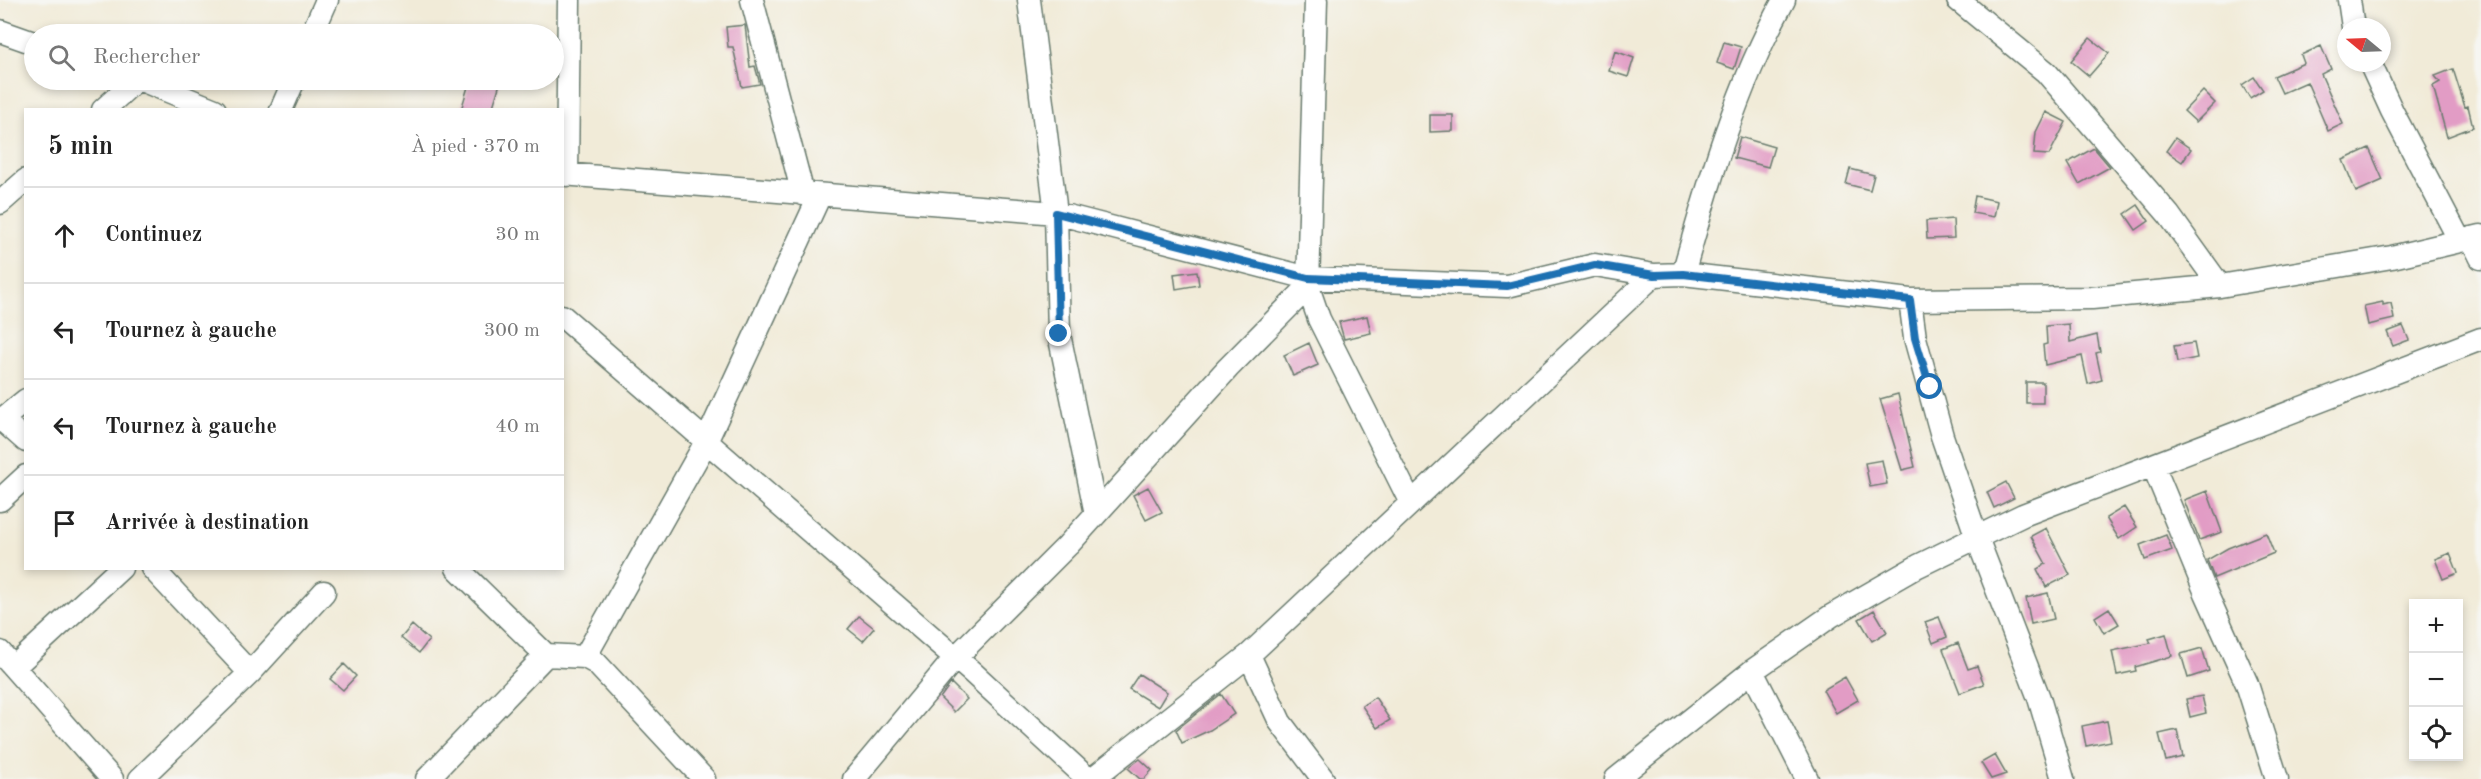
<!DOCTYPE html>
<html lang="fr">
<head>
<meta charset="utf-8">
<style>
	body { margin:0; font-family:"Old Standard TT",serif; background:#f6f6f6; color:#222 }
	.controls { position:absolute; right:18px; bottom:18px; display:grid; overflow:hidden; border-radius:0px; box-shadow:0 3px 9px #0003 }
	.controls button { width:54px; height:54px; display:grid; place-items:center; padding:0; border:0; border-bottom:2px solid #e0e0e0; background:#fff; color:#222; font:30px sans-serif }
	.compass { position:absolute; left:2337px; top:18px; width:54px; height:54px; border-radius:50%; background:#fff; box-shadow:0 3px 9px #0003; rotate:289deg }
	.stop { position:absolute; width:18px; height:18px; margin:-14px; border:4px solid #1f6fb2; border-radius:50%; background:#fff }
	.stop.end { background:#1f6fb2; border-color:#fff; box-shadow:0 2px 6px #0008 }
	.list { margin:0; padding:0; list-style:none }
	h2 { display:flex; justify-content:space-between; align-items:center; height:78px; margin:0; padding:0 24px; font-size:26px }
	h2 small { font-size:20px; font-weight:400; color:#767676 }
	.list li { display:grid; grid-template-columns:39px 1fr auto; gap:18px; align-items:center; box-sizing:border-box; height:96px; padding:0 24px; border-top:2px solid #e0e0e0 }
	.list b { display:block; font-size:22px; white-space:nowrap }
	.list em { font-size:20px; font-style:normal; color:#767676 }
	.icon { flex:none; width:33px; height:33px; fill:none; stroke:currentColor; stroke-width:2; stroke-linecap:round; stroke-linejoin:round }
	.map { position:relative; flex:none; width:2481px; height:779px; overflow:hidden }
	.search { position:absolute; background:#fff; box-shadow:0 3px 9px #0003; left:24px; top:24px; width:540px; height:66px; display:flex; align-items:center; gap:15px; box-sizing:border-box; padding:0 21px; border-radius:33px; color:#767676; font-size:22px }
	.panel { position:absolute; background:#fff; box-shadow:0 3px 9px #0003; left:24px; top:108px; width:540px; height:462px; border-radius:0px }
	.map>svg:first-child { display:block }
	.building { fill:#e29cc5 }
	.lines { fill:none; stroke-linecap:round; stroke-linejoin:round }
	.minor-casing { stroke:#687a6d; stroke-width:25 }
	.minor { stroke:#fff; stroke-width:22 }
	.route { stroke:#1f6fb2; stroke-width:8 }
</style>
</head>
<body>
<div class="map">
<svg width="2481" height="779" viewBox="0 0 2481 779">
	<rect width="100%" height="100%" fill="#f6f6f2"/>
	<filter id="ink" filterUnits="userSpaceOnUse"><feTurbulence type="fractalNoise" baseFrequency=".0167" numOctaves="2"/><feDisplacementMap in="SourceGraphic" scale="12" xChannelSelector="R" yChannelSelector="G"/><feConvolveMatrix kernelMatrix="1 2 1 2 8 2 1 2 1" color-interpolation-filters="sRGB"/></filter>
	<filter id="wash" filterUnits="userSpaceOnUse"><feTurbulence type="fractalNoise" baseFrequency=".008" numOctaves="4" result="noise"/><feDisplacementMap in="SourceGraphic" scale="24" xChannelSelector="R" yChannelSelector="G"/><feGaussianBlur stdDeviation="1.35" result="paint"/><feColorMatrix in="noise" values="0 0 0 0 0 0 0 0 0 0 0 0 0 0 0 0 0 1.4 0 .05"/><feComposite in="paint" operator="in"/></filter>
	<g filter="url(#wash)">
		<rect width="100%" height="100%" fill="#f1ebd8"/>
		<g id="blocks">
			<!-- building -->
			<path class="building" d="M745 25 750 67 755 66 760 84 742 87 733 47H728L726 27Z
				M2090 38 2109 53 2089 76 2071 61Z
				M1724 42 1741 47 1734 69 1717 63Z
				M2321 46 2331 69 2321 74 2343 124 2328 131 2307 82 2282 93 2274 76 2304 63 2301 55Z
				M1615 51 1634 58 1628 77 1609 71Z
				M2453 69 2465 107 2468 106 2473 127 2447 137 2433 86 2440 82 2435 76Z
				M2254 77 2263 90 2250 98 2242 85Z
				M470 80H501L492 110H461Z
				M2203 91 2215 103 2196 122 2184 111Z
				M2046 112 2066 122 2049 155 2034 154 2036 132Z
				M1430 115H1453V131L1430 132Z
				M1740 137 1774 147 1768 167 1734 158Z
				M2175 138 2191 149 2182 162 2166 151Z
				M2094 148 2110 167 2079 184 2067 163Z
				M2369 148 2383 180 2356 192 2343 160Z
				M1850 169 1874 175 1870 190 1846 184Z
				M1975 196 1997 201 1994 217 1972 213Z
				M2138 205 2149 221 2136 230 2125 214Z
				M1953 219 1954 238 1927 239 1926 221Z
				M1197 271 1199 285 1176 289 1174 274Z
				M2383 302V305L2391 303 2394 319 2368 325 2364 306Z
				M1367 316 1371 333 1344 339 1339 322Z
				M2069 324 2070 342 2097 335 2100 352 2096 353 2102 380 2088 384 2082 356 2045 365 2043 345 2047 344 2046 326Z
				M2403 326 2409 340 2393 346 2387 332Z
				M1309 343 1318 365 1293 376 1284 355Z
				M2194 343 2197 358 2177 362 2174 346Z
				M2026 382H2043V403H2026Z
				M1898 394 1915 467 1902 470 1880 399Z
				M1882 460 1887 484 1870 487 1865 463Z
				M2006 482 2014 498 1994 508 1987 492Z
				M1148 487 1162 512 1146 520 1133 495Z
				M2207 491 2222 532 2199 540 2184 500Z
				M2124 507 2137 527 2119 539 2106 518Z
				M2046 528 2070 575 2046 587 2037 569 2046 564 2031 536Z
				M2266 533 2274 553 2214 578 2207 560 2228 548Z
				M2166 535 2172 550 2145 560 2140 545Z
				M2450 553 2458 573 2443 579 2435 559Z
				M2048 593 2054 619 2031 624 2026 598Z
				M2109 608 2119 624 2104 633 2095 617Z
				M1874 610 1887 632 1872 641 1859 619Z
				M859 616 874 628 863 641 848 629Z
				M1939 617 1947 637 1933 643 1925 622Z
				M412 625 429 640 419 653 401 638Z
				M2166 634 2172 656 2135 667 2136 671 2117 675 2112 651 2151 643 2149 639Z
				M1958 643 1968 669 1977 666 1984 684 1960 693 1943 649Z
				M2202 648 2209 671 2188 678 2181 654Z
				M344 664 356 676 343 690 330 679Z
				M1139 674 1167 692 1158 707 1129 689Z
				M1845 677 1858 700 1836 713 1823 690Z
				M951 683 967 699 954 712 940 698Z
				M1221 694 1234 714 1210 730 1182 743 1176 730Z
				M2202 696 2206 713 2190 717 2186 699Z
				M1375 697 1390 720 1377 728 1362 706Z
				M2107 721 2111 741 2086 746 2082 726Z
				M2177 730 2183 757 2166 761 2159 734Z
				M1995 755 2006 774 1991 779 1981 763Z
				M1140 759 1152 770 1144 779H1140L1128 768Z"/>
		</g>
	</g>
	<g filter="url(#ink)">
		<use href="#blocks" fill-opacity="0" stroke="#687a6d" stroke-width="1.5"/>
		<g class="lines">
			<!-- minor casing -->
			<g class="minor-casing">
				<path id="minor" d="M752 0 803 194
					M1029 0 1056 213 1059 334 1096 514
					M1316 0 1308 287 1319 319 1411 503
					M1958 0 2046 72 2169 215 2220 286
					M2349 0 2353 27
					M0 31 34 43
					M312 34 327 0
					M2370 63 2392 111 2460 241
					M141 80 215 110
					M103 110 136 80
					M281 110 294 80
					M562 174 1056 213 1308 278 1507 286 1595 265 1654 275 1683 274 1910 300 2092 298 2220 286 2392 257 2481 236
					M567 175 569 0
					M0 203 26 180
					M2471 238 2481 258
					M1683 274C1709 181 1737 85 1784 0
					M1910 300 1915 338 1942 436 1977 538 2039 698 2063 779
					M562 316 973 673 1088 779
					M0 418 26 441
					M0 421 26 400
					M2153 465 2206 593 2247 684 2277 779
					M0 500 26 476
					M152 568 250 673
					M457 568 546 655 585 657 596 663 704 779
					M0 652 112 779
					M1249 655 1280 722 1323 779
					M585 657 706 442 820 195
					M14 667 121 568
					M1752 671 1807 779
					M140 779 250 673 324 592
					M427 779 546 655
					M854 779 955 658 1068 545 1228 368 1308 287
					M1092 779 1249 655 1654 275
					M1616 779 1752 671 1831 616 1918 566 2023 515 2481 339"/>
			</g>
			<!-- minor -->
			<use href="#minor" class="minor"/>
		</g>
	</g>
	<g class="lines" filter="url(#ink)">
		<!-- route -->
		<path class="route" d="M1059 334 1056 213 1308 278 1507 286 1595 265 1654 275 1683 274 1910 300 1915 338 1930 387"/>
	</g>
</svg>
<div class="controls">
<button>+</button>
<button>−</button>
<button><svg class="icon" aria-label="locate" viewBox="0 0 24 24"><circle cx="12" cy="12" r="6"/><path d="M12 2v4M12 18v4M2 12h4M18 12h4"/></svg></button>
</div>
<svg class="compass" viewBox="-18 -18 36 36"><path d="M0-13l5 13h-10z" fill="#e53935"/><path d="M0 13l5-13h-10z" fill="#767676"/></svg>
<div class="stop" style="left:1930px;top:387px"></div>
<div class="stop end" style="left:1059px;top:334px"></div>
<div class="search"><svg class="icon" aria-label="search" viewBox="0 0 24 24"><circle cx="10" cy="10" r="6"/><path d="M15 15l6 6"/></svg>Rechercher</div>
<section class="panel">
<h2>5 min<small>À pied · 370 m</small></h2>
<ul class="list">
<li><svg class="icon" aria-label="ahead" viewBox="0 0 24 24"><path d="M12 20V5M6 11l6-6 6 6"/></svg><div><b>Continuez</b></div><em>30 m</em></li>
<li><svg class="icon" aria-label="left" viewBox="0 0 24 24"><path d="M17 20v-9H6M10 6l-5 5 5 5"/></svg><div><b>Tournez à gauche</b></div><em>300 m</em></li>
<li><svg class="icon" aria-label="left" viewBox="0 0 24 24"><path d="M17 20v-9H6M10 6l-5 5 5 5"/></svg><div><b>Tournez à gauche</b></div><em>40 m</em></li>
<li><svg class="icon" aria-label="arrive" viewBox="0 0 24 24"><path d="M6 21V4h12l-3 4 3 4H6"/></svg><div><b>Arrivée à destination</b></div></li>
</ul>
</section>
</div>
</body>
</html>
